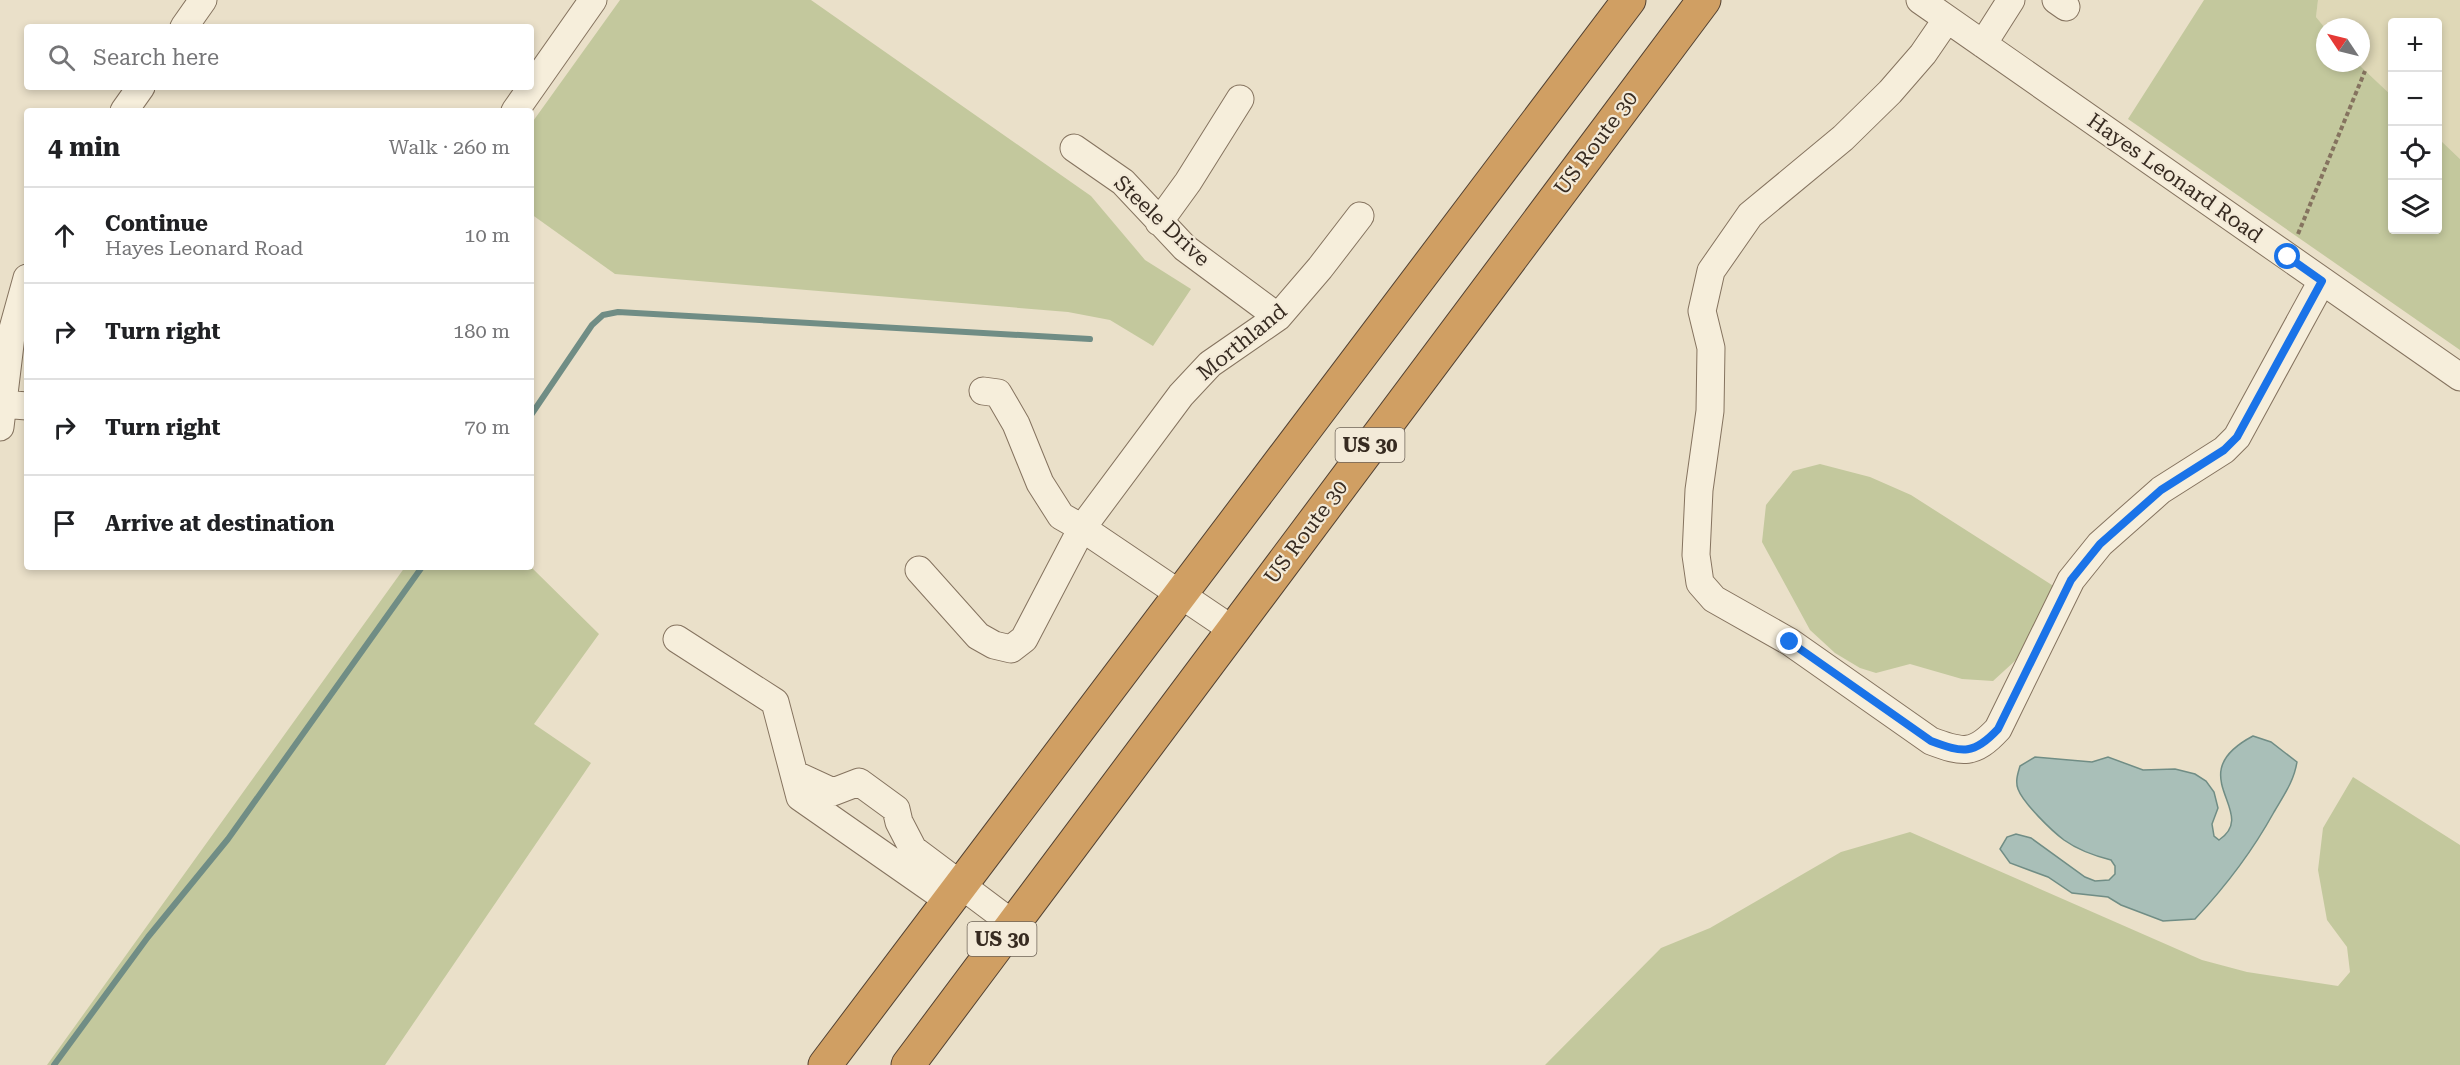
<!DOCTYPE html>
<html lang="en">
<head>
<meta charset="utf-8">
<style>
	body { margin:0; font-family:"Roboto Serif",serif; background:#f2f2f2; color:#202124 }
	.controls { position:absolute; right:18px; top:18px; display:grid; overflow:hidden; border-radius:6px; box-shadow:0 3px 9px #0003 }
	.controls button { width:54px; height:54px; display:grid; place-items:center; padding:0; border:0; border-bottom:2px solid #e0e0e0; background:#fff; color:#202124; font:30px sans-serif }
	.compass { position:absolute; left:2316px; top:18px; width:54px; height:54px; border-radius:50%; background:#fff; box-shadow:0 3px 9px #0003; rotate:305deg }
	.stop { position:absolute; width:18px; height:18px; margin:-14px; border:4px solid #1a73e8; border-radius:50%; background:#fff }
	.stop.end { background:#1a73e8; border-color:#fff; box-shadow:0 2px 6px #0008 }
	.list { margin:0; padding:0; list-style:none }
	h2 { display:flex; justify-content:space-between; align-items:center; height:78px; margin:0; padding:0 24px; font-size:26px }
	h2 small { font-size:20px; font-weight:400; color:#757577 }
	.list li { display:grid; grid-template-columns:39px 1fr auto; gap:18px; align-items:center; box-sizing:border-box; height:96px; padding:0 24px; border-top:2px solid #e0e0e0 }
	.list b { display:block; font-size:22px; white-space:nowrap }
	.list p { margin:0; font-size:20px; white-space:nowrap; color:#757577 }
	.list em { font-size:20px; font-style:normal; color:#757577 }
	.icon { flex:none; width:33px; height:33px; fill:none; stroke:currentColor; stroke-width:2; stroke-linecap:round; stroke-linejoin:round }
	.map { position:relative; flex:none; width:2460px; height:1065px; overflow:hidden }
	.search { position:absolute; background:#fff; box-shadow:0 3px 9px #0003; left:24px; top:24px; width:510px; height:66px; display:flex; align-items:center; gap:15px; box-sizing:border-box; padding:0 21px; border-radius:6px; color:#757577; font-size:22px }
	.panel { position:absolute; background:#fff; box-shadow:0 3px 9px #0003; left:24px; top:108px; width:510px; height:462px; border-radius:6px }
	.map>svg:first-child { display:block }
	.farmland { fill:#dfd8b7 }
	.green { fill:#c3c89d }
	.water { fill:#a9bfb8; stroke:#708d85; stroke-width:1.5 }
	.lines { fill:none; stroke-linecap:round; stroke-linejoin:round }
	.stream { stroke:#708d85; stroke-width:6 }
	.minor-casing { stroke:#85735f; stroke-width:29 }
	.highway-casing { stroke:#534233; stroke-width:35 }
	.path { stroke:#85735f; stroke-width:4; stroke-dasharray:4.5 3; stroke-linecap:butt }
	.minor { stroke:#f6eedb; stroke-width:27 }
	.highway { stroke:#d09f63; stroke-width:33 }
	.route { stroke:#1a73e8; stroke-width:8 }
	.labels { text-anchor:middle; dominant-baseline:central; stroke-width:4.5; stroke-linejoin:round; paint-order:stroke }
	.shield { fill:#f3ead8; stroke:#6f6458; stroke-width:1.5 }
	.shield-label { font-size:20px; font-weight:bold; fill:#372b21 }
	.street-label { font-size:21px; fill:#372b21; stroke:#f3ead8 }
</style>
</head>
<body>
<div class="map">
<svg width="2460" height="1065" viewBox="0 0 2460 1065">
	<rect width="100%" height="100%" fill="#eae0c9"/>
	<!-- farmland -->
	<path class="farmland" d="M2318 0H2460V159L2438 138V22H2392V96L2357 63H2361V27L2325 28 2316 17Z"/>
	<!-- green -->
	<path class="green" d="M620 0H811L1091 196 1145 260 1191 289 1153 346 1110 320 1068 312 615 274 531 214V124Z
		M2204 0H2318L2316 17 2325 28V63H2357L2392 96V230H2438V138L2460 159V350L2128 119Z
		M1820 464 1870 477 1911 495 2055 587 2016 660 1993 681 1962 679 1910 664 1876 673 1860 668 1835 653 1810 630 1762 542 1766 505 1793 471Z
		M405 567H531L599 634 534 724 591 763 385 1065H47Z
		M2353 777 2460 845V1065H1545L1661 948 1710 928 1841 852 1910 832 2202 960 2247 972 2338 986 2350 972 2347 947 2327 920 2318 870 2323 828Z"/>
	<!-- water -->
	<path class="water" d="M2253 736 2271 742 2297 762C2294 781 2284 795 2274 812 2252 852 2226 886 2195 919L2163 921 2121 905 2108 897 2072 893 2048 877 2010 863 2000 849 2007 837 2016 834 2031 838 2085 877 2095 881 2109 880 2115 874V866L2111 860C2095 856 2078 850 2064 840 2052 831 2023 803 2018 789 2015 781 2018 773 2020 766L2035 757 2092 762 2108 757 2143 770 2175 769 2195 774 2206 781 2214 792 2218 808 2212 824 2214 836 2219 840C2261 812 2179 775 2253 736Z"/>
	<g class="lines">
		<!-- stream -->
		<path class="stream" d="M531 415 592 325 603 315 618 312 1090 339
			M54 1065 148 937 228 839 422 567"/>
		<!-- minor casing -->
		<g class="minor-casing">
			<path id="minor" d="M1920 0 2460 377
				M2056 0 2066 7
				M1947 19 1923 54 1890 92 1843 138 1750 215 1711 271 1702 311 1711 348 1710 411 1699 490 1696 555 1700 583 1714 599 1790 642 1931 741C1963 753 1974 755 1998 729L2071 580 2100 544 2161 490 2224 450 2237 437 2322 281
				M184 27 203 0
				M1983 44 2011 0
				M124 111 141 87
				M515 111 593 0
				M1074 148 1123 182 1185 248 1278 317
				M1159 222 1188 182 1240 99
				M983 391 998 393 1016 424 1040 483 1061 516 1082 528 1233 630
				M2 404 27 406
				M0 427 11 336 27 278
				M919 570 978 636 994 645 1011 649 1024 639 1082 528 1181 395 1210 364 1278 317 1320 268 1360 216
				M677 639 775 702 800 797 949 901
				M794 774 833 792 859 782 896 809 899 822 913 849 1013 924"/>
		</g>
		<!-- highway casing -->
		<g class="highway-casing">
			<path id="highway" d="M825 1065 1629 0
				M908 1065 1704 0"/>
		</g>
		<!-- path -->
		<path class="path" d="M2298 234 2365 71"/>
		<!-- minor -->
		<use href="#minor" class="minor"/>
		<!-- highway -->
		<use href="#highway" class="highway"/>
	</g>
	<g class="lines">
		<!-- route -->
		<path class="route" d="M1790 642 1931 741C1963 753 1974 755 1998 729L2071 580 2100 544 2161 490 2224 450 2237 437 2322 281 2288 257"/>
	</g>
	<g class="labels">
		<!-- shield labels -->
		<g class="shield">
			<rect x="1335.5" y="428" width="69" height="34" rx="4.5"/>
			<rect x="967.5" y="922" width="69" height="34" rx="4.5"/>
		</g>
		<g class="shield-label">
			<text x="1370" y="445">US 30</text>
			<text x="1002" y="939">US 30</text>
		</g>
		<!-- street labels -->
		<g class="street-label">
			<text transform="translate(1596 143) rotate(-53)">US Route 30</text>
			<text transform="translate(2175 178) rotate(35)">Hayes Leonard Road</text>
			<text transform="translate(1162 221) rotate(43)">Steele Drive</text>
			<text transform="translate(1242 342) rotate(-39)">Morthland</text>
			<text transform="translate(1306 532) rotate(-53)">US Route 30</text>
		</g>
	</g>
</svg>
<div class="controls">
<button>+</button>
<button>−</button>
<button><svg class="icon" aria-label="locate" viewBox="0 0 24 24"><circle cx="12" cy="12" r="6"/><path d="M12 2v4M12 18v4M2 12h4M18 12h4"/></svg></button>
<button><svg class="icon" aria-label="layers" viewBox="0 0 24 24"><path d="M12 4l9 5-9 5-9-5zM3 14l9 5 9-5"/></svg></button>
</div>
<svg class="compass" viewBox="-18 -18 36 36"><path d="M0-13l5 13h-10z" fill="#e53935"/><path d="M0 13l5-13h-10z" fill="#757577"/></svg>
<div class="stop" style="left:2288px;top:257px"></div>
<div class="stop end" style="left:1790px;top:642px"></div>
<div class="search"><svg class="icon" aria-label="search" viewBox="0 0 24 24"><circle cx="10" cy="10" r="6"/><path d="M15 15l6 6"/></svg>Search here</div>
<section class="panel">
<h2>4 min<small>Walk · 260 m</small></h2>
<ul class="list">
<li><svg class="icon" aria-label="ahead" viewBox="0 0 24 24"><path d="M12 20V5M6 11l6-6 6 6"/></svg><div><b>Continue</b><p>Hayes Leonard Road</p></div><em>10 m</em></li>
<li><svg class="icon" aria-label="right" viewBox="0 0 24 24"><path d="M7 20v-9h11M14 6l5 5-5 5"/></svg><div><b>Turn right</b></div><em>180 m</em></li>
<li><svg class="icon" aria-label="right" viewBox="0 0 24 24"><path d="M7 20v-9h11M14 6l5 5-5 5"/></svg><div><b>Turn right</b></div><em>70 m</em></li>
<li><svg class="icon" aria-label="arrive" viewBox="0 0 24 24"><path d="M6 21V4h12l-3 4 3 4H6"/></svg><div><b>Arrive at destination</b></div></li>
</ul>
</section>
</div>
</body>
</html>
